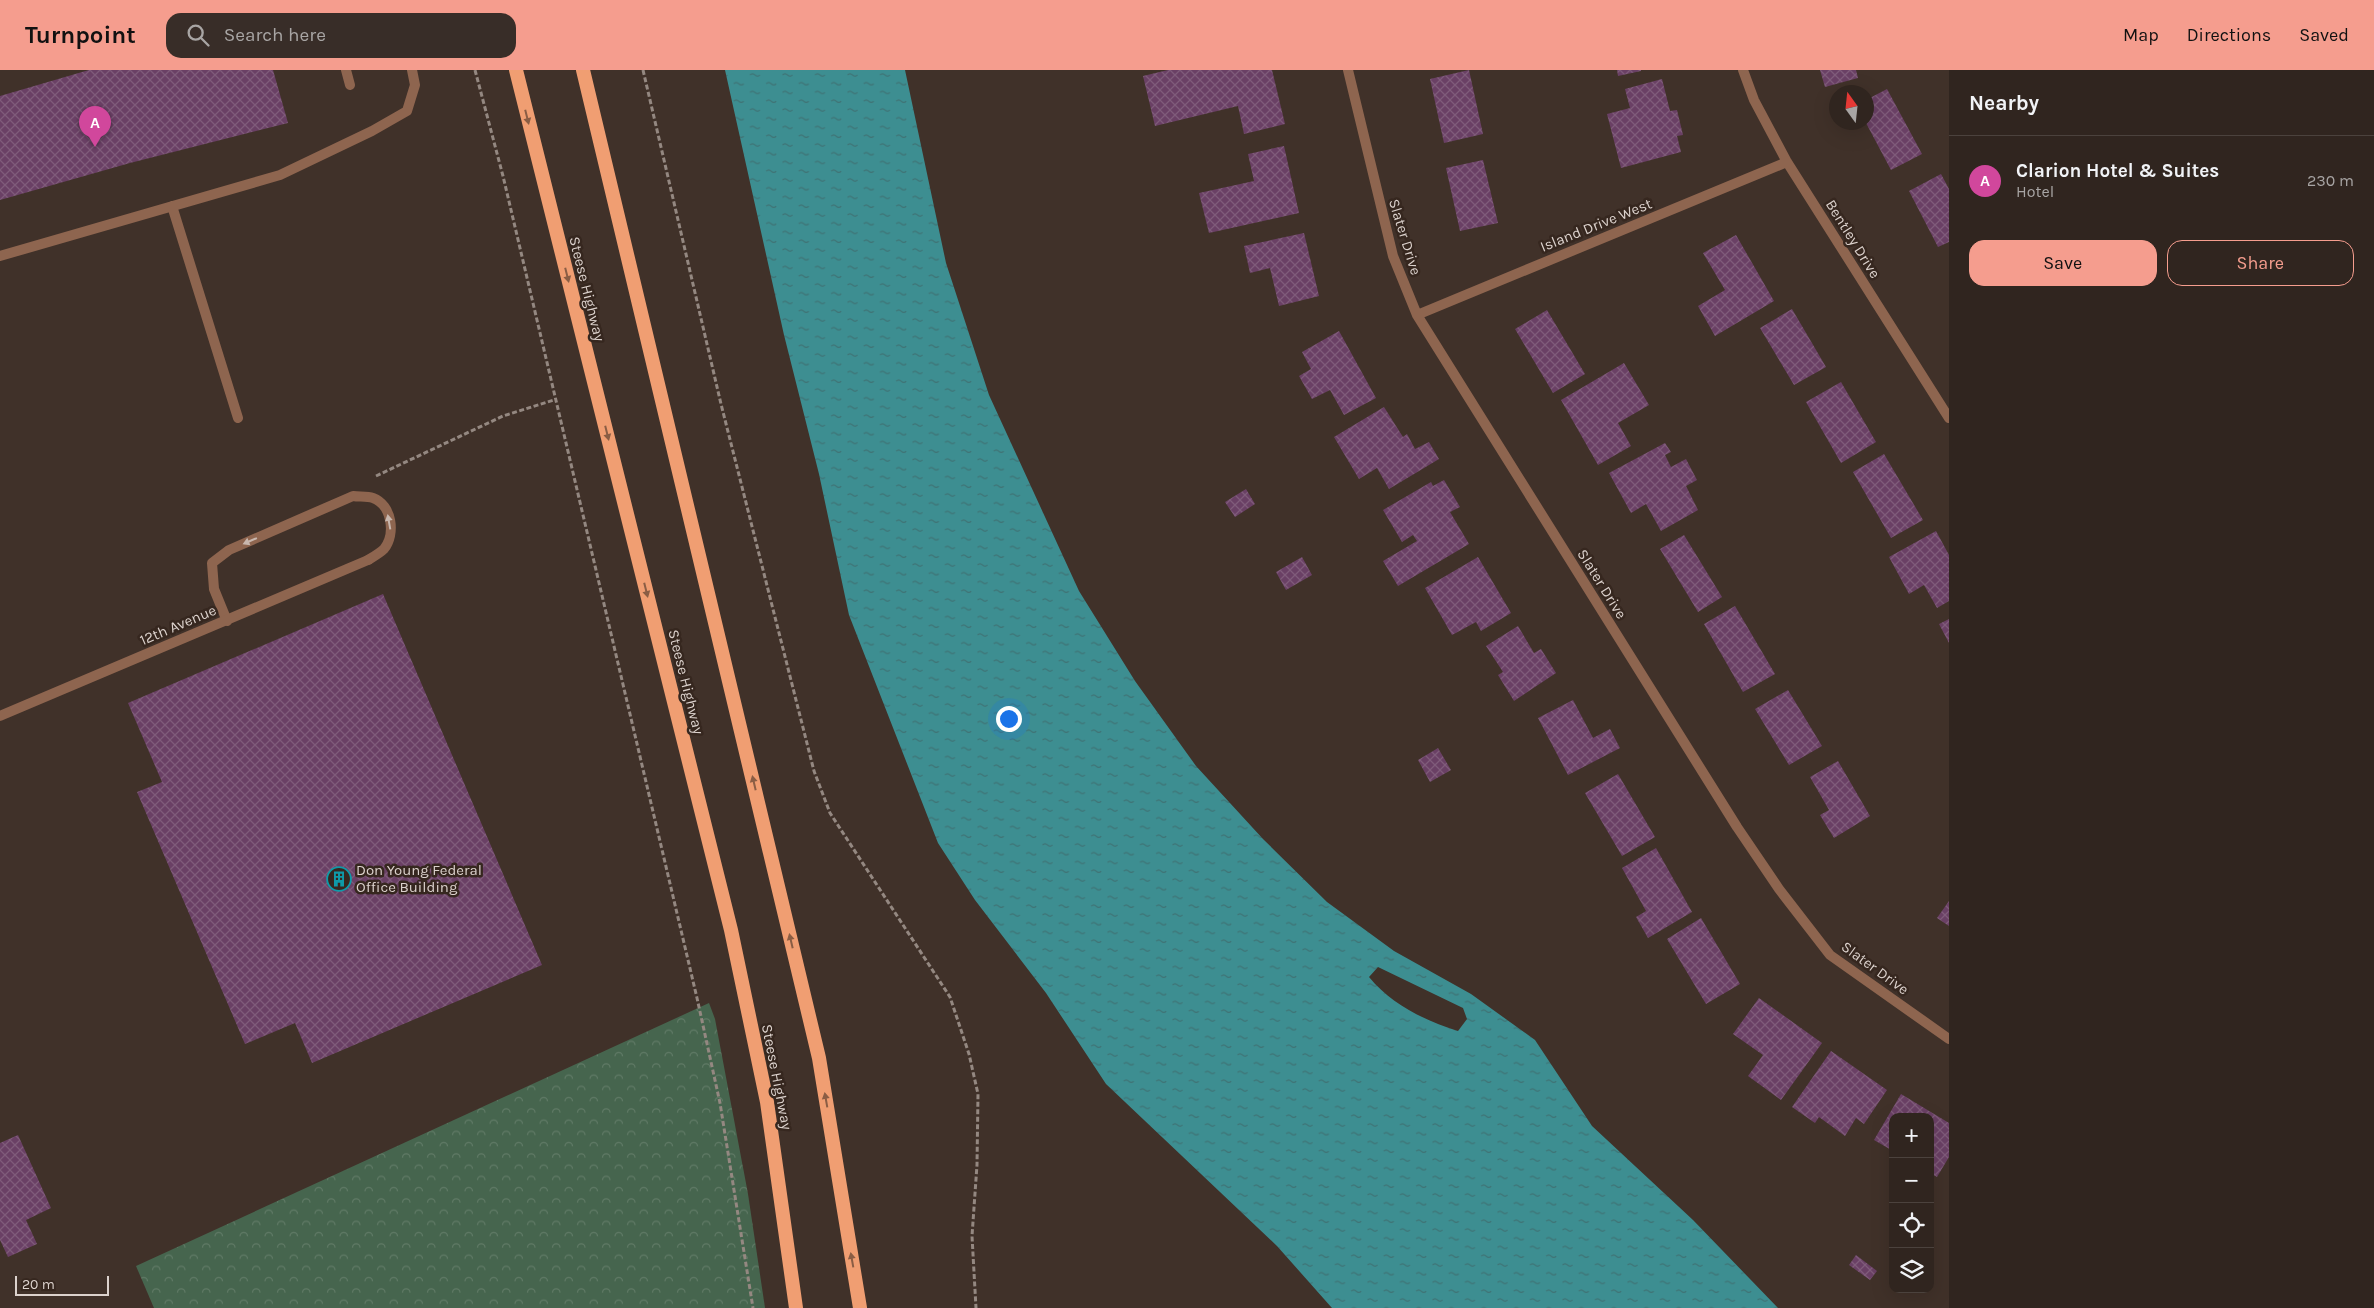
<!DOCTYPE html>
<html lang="en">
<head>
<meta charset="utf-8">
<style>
	body { margin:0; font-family:Karla,sans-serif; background:#382d28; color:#f1f3f6 }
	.controls { position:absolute; right:15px; bottom:15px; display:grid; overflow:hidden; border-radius:10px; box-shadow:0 5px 20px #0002 }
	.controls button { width:45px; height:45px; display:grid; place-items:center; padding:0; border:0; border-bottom:1px solid #4b423d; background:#30251f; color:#f1f3f6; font:25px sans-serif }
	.compass { position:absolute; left:1829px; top:15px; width:45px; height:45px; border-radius:50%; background:#30251f; box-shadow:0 5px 20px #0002; rotate:345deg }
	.scale { position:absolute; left:15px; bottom:12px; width:94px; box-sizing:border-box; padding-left:5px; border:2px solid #dcd2cd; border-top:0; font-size:14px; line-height:18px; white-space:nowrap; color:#dcd2cd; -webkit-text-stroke:4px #36271f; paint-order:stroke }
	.you { position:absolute; left:1008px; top:648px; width:18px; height:18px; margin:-12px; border:4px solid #fff; border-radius:50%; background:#1a73e8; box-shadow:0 0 0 8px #1a73e833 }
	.badge { display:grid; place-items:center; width:32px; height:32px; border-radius:50%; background:#f59d8e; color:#fff; font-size:16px; font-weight:700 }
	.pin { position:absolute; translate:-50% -41px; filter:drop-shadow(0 1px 2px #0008) }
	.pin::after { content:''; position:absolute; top:26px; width:18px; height:15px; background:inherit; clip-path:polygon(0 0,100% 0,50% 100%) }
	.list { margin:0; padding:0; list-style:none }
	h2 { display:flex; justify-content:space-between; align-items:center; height:65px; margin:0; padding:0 20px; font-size:21px }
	h2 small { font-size:16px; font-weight:400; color:#a8a5a4 }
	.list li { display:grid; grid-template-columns:32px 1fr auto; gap:15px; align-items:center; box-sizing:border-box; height:90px; padding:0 20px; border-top:1px solid #4b423d }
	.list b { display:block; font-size:19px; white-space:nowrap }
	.list p { margin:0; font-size:16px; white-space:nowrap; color:#a8a5a4 }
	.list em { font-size:16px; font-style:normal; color:#a8a5a4 }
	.actions { display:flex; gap:10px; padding:15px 20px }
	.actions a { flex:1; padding:11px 0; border:1px solid #f59d8e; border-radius:15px; text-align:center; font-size:18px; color:#f59d8e }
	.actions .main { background:#f59d8e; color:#111 }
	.icon { flex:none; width:28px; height:28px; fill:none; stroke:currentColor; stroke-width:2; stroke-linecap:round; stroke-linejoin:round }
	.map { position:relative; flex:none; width:1949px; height:1238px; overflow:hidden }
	header { display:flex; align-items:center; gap:30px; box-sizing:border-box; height:70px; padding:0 25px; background:#f59d8e; color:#111 }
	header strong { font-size:24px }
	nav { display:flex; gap:28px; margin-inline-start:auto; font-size:18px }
	.search { width:350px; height:45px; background:#382d28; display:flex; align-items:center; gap:12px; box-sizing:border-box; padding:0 18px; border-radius:15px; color:#a8a5a4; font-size:19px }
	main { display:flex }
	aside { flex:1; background:#30251f }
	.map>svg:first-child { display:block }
	.park { fill:url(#park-crowns) }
	.water { fill:url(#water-ripples); fill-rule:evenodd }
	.building { fill:url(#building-cross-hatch) }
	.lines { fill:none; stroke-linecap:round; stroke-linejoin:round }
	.path { stroke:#948881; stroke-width:3; stroke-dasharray:5 2.5; stroke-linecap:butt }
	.service { stroke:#8e654f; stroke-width:10 }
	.minor { stroke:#8e654f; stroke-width:10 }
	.trunk { stroke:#f09e72; stroke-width:14 }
	.oneway { fill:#8a5d44 }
	.oneway2 { fill:#c8b7ae }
	.labels { text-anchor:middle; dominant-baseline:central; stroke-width:5; stroke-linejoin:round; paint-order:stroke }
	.street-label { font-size:15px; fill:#dcd2cd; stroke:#36271f }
	.poi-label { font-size:15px; fill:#dcd2cd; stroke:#36271f; text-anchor:start }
</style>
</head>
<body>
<header>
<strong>Turnpoint</strong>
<div class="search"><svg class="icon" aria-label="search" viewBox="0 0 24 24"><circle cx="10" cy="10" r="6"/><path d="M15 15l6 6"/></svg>Search here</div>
<nav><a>Map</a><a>Directions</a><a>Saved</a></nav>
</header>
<main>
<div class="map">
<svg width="1949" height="1238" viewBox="0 0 1949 1238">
	<defs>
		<pattern id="park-crowns" width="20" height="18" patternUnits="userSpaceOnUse" patternTransform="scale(1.25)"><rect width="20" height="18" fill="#46654e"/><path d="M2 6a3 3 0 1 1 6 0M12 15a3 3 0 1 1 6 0" fill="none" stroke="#607a66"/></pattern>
		<pattern id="water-ripples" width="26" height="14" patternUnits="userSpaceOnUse" patternTransform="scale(1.25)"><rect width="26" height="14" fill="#3d8e91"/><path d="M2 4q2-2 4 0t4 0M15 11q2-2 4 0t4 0" fill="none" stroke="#3f7274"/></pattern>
		<pattern id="building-cross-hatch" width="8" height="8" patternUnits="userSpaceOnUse" patternTransform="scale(1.25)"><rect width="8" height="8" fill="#6a4065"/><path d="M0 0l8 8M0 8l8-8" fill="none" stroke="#7f5b7a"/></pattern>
	</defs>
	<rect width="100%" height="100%" fill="#403129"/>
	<!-- park -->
	<path class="park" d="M709 933 715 949 748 1124 765 1238H154L136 1196Z"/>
	<!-- water -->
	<path class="water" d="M725 0H905L946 193 989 325 1079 521 1135 611 1196 696 1263 769 1327 832 1394 881 1471 924 1535 970 1592 1056 1693 1150 1778 1238H1332L1277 1176 1106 1014 1046 923 975 830 938 773 849 545 819 404 784 265ZM1378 897 1463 938 1467 949 1458 961C1424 950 1392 935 1369 907Z"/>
	<!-- building -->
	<path class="building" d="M89 0H273L288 53 130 93 0 130V26Z
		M1168 0H1272L1285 54 1244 64 1238 36 1155 56 1143 6Z
		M1469 0 1483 64 1444 73 1430 9Z
		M1617 0H1641V1L1618 6Z
		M1820 0H1856L1858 8 1825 17Z
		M1662 9 1670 41 1677 40 1683 65 1677 66 1681 82 1621 98 1607 44 1630 38 1625 19Z
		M1887 19 1922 84 1891 100 1866 53V30Z
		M1284 76 1299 143 1209 163 1199 123 1254 111 1248 84Z
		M1483 90 1498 153 1460 161 1446 98Z
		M1941 104 1949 119V172L1938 177 1909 121Z
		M1304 163 1319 226 1279 236 1270 198 1250 203 1244 176Z
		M1736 165 1774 231 1715 266 1698 236 1725 220 1703 183Z
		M1792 239 1826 297 1794 315 1760 258Z
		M1547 240 1585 304 1553 323 1515 259Z
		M1339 261 1376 328 1344 345 1330 320 1312 329 1299 306 1311 299 1302 282Z
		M1624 293 1649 335 1618 353 1631 376 1598 395 1561 330Z
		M1841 312 1876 372 1841 393 1806 332Z
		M1384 337 1403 367 1407 364 1415 379 1429 372 1439 389 1389 419 1377 398 1359 409 1334 367Z
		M1665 373 1671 382 1665 385 1671 397 1686 389 1697 410 1686 416 1698 440 1661 461 1646 434 1631 443 1609 403Z
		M1884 384 1923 450 1891 468 1853 402Z
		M1444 410 1460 437 1450 442 1469 474 1398 516 1383 491 1417 471 1413 465 1402 472 1383 440 1431 412 1433 416Z
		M1246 419 1255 434 1235 447 1225 432Z
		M1936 461 1949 485V531L1937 538 1924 515 1909 524 1889 487Z
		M1684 465 1722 527 1698 542 1660 479Z
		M1302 487 1312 505 1286 520 1276 502Z
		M1478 487 1511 543 1481 561 1476 552 1452 565 1425 518Z
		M383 524 542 895 312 993 295 953 245 974 137 722 162 712 128 633Z
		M1735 536 1775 604 1743 622 1704 554Z
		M1949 549V573L1939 554Z
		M1518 556 1534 583 1541 579 1556 603 1514 631 1498 605 1503 602 1486 576Z
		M1788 620 1822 676 1789 695 1755 639Z
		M1573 630 1593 668 1610 659 1620 678 1568 705 1538 648Z
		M1438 678 1451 700 1430 712 1418 690Z
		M1838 691 1870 746 1834 768 1820 745 1829 740 1810 707Z
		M1618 704 1655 767 1622 786 1585 723Z
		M1656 778 1692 842 1648 868 1636 847 1646 841 1622 798Z
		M1949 831V856L1937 848Z
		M1701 848 1740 914 1706 934 1667 869Z
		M1759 928 1822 973 1781 1030 1748 1006 1763 985 1733 964Z
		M1831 981 1887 1020 1864 1054 1856 1048 1845 1066 1819 1047 1815 1053 1792 1037Z
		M1901 1024 1949 1053V1087L1937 1107 1930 1103V1047H1893V1081L1874 1070Z
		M18 1065 51 1138 26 1150 37 1174 8 1187 0 1170V1073Z
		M1856 1185 1877 1201 1870 1210 1849 1195Z"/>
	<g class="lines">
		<!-- path -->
		<path class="path" d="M475 0 503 106 697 928 720 1033 753 1238
			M643 0 721 334 814 701 830 743 950 927 969 984 978 1024 977 1095 972 1166 976 1238
			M376 406 503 346 554 330"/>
		<!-- service -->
		<path class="service" d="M346 0 350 15
			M172 136 238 348
			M0 186 280 105 372 61 407 41 415 15 412 0
			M227 551 214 519 212 493 229 480 353 426C359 427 367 426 373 428 392 435 396 464 384 479 380 483 373 487 368 490"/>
		<!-- minor -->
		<path class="minor" d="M1348 0 1393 186 1417 245 1737 757 1779 819 1830 885 1949 969
			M1743 0 1754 30 1787 92 1949 348
			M1417 245 1787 92
			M0 646 368 490"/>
		<!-- trunk -->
		<path class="trunk" d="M516 0 731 860 767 1032 796 1238
			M583 0 819 988 860 1238"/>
	</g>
	<!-- one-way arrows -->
	<defs><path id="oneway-solid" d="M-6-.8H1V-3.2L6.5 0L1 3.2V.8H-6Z" transform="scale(1.25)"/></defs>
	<g class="oneway">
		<use href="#oneway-solid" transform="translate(527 47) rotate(76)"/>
		<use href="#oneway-solid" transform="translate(567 205) rotate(76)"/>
		<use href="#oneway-solid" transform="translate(607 363) rotate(76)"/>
		<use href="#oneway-solid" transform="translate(646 520) rotate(76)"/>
		<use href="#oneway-solid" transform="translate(754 713) rotate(-103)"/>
		<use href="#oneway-solid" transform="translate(791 871) rotate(-103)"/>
		<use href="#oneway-solid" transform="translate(826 1030) rotate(-100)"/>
		<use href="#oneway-solid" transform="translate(852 1190) rotate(-100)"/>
	</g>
	<g class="oneway2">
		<use href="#oneway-solid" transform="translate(389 452) rotate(-100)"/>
		<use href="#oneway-solid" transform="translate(250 471) rotate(157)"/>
	</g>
	<!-- icons -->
	<defs>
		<g id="building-ring" transform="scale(1.25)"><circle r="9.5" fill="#36271f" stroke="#0f9aa8" stroke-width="1.5"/><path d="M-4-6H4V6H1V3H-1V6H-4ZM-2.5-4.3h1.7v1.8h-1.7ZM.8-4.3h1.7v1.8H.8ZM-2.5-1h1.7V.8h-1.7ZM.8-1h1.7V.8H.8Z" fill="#0f9aa8"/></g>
	</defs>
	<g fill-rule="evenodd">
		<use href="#building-ring" x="339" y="809"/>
	</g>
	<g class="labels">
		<!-- street labels -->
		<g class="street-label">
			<text transform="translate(1596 155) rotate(-22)">Island Drive West</text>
			<text transform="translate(1405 167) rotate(73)">Slater Drive</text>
			<text transform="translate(1853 169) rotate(58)">Bentley Drive</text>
			<text transform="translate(587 219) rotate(76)">Steese Highway</text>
			<text transform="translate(1602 514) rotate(58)">Slater Drive</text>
			<text transform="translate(178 555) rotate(-23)">12th Avenue</text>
			<text transform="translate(686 612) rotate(76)">Steese Highway</text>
			<text transform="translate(1875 898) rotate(36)">Slater Drive</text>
			<text transform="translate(777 1007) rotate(79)">Steese Highway</text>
		</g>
		<!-- poi labels -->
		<g class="poi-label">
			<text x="356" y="800">Don Young Federal<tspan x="356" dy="17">Office Building</tspan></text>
		</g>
	</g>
</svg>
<div class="controls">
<button>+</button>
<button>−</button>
<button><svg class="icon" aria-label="locate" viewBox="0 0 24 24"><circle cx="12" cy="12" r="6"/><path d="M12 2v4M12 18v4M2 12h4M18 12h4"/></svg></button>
<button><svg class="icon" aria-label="layers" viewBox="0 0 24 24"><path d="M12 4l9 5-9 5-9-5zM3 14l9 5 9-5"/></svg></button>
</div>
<svg class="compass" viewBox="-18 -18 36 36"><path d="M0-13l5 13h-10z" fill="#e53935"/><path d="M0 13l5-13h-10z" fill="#a8a5a4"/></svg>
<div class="scale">20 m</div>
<div class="you"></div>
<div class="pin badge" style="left:95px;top:77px;background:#d1479c">A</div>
</div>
<aside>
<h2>Nearby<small></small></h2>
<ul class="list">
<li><span class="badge" style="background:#d1479c">A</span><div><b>Clarion Hotel &amp; Suites</b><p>Hotel</p></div><em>230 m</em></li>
</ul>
<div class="actions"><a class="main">Save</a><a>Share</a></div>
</aside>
</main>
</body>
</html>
